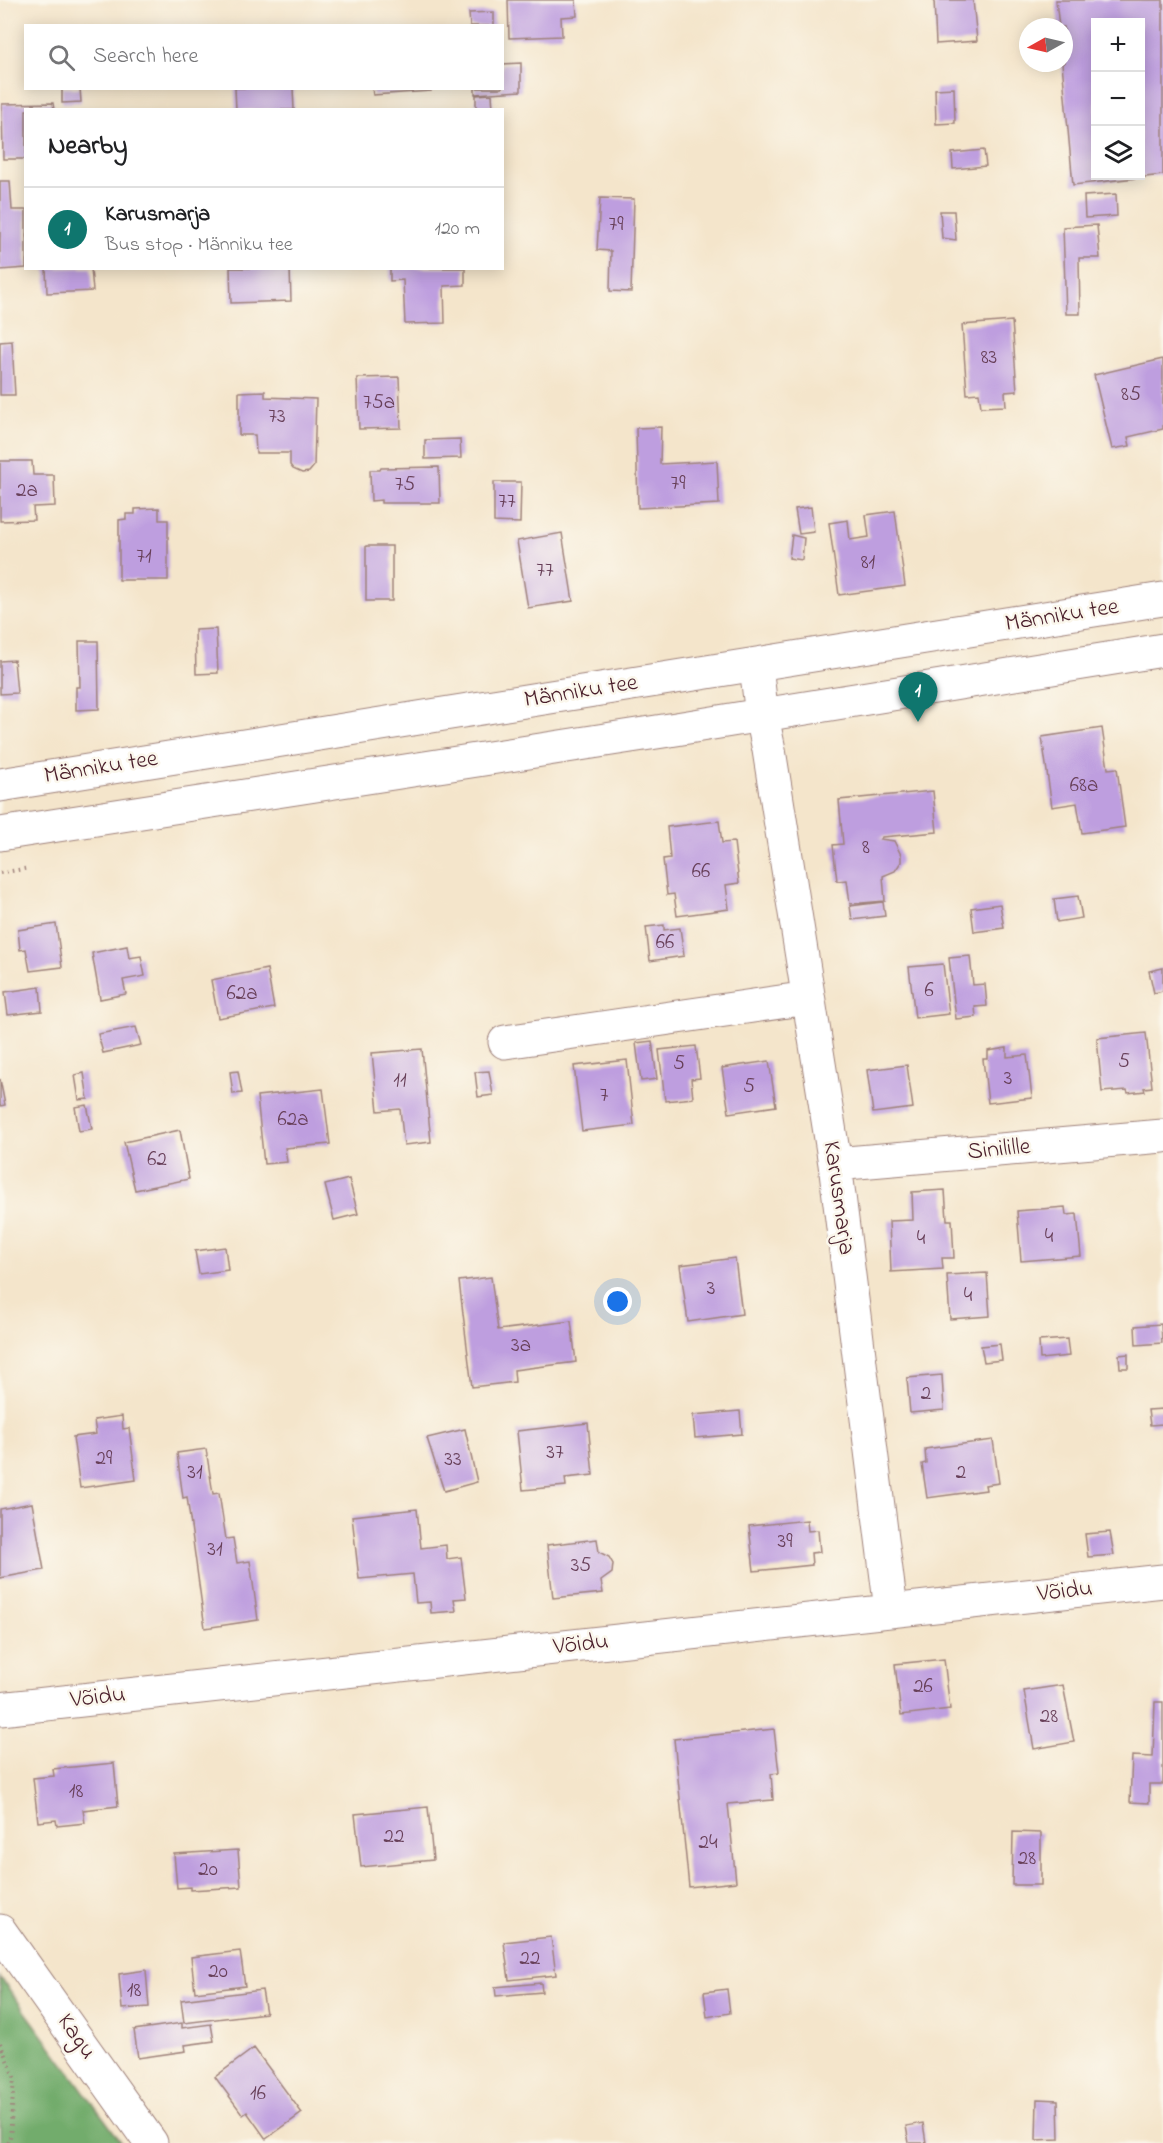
<!DOCTYPE html>
<html lang="en">
<head>
<meta charset="utf-8">
<style>
	body { margin:0; font-family:"Indie Flower",sans-serif; background:#f6f6f6; color:#202124 }
	.controls { position:absolute; right:18px; top:18px; display:grid; overflow:hidden; border-radius:0px; box-shadow:0 3px 15px #0003 }
	.controls button { width:54px; height:54px; display:grid; place-items:center; padding:0; border:0; border-bottom:2px solid #e0e0e0; background:#fff; color:#202124; font:30px sans-serif }
	.compass { position:absolute; left:1019px; top:18px; width:54px; height:54px; border-radius:50%; background:#fff; box-shadow:0 3px 15px #0003; rotate:262deg }
	.you { position:absolute; left:618px; top:1302px; width:21px; height:21px; margin:-15px; border:4px solid #fff; border-radius:50%; background:#1a73e8; box-shadow:0 0 0 9px #1a73e833 }
	.badge { display:grid; place-items:center; width:39px; height:39px; border-radius:50%; background:#0f766e; color:#fff; font-size:20px; font-weight:700 }
	.pin { position:absolute; translate:-50% -50px; filter:drop-shadow(0 2px 3px #0008) }
	.pin::after { content:''; position:absolute; top:32px; width:21px; height:18px; background:inherit; clip-path:polygon(0 0,100% 0,50% 100%) }
	.list { margin:0; padding:0; list-style:none }
	h2 { display:flex; justify-content:space-between; align-items:center; height:78px; margin:0; padding:0 24px; font-size:26px }
	h2 small { font-size:20px; font-weight:400; color:#757577 }
	.list li { display:grid; grid-template-columns:39px 1fr auto; gap:18px; align-items:center; box-sizing:border-box; height:84px; padding:0 24px; border-top:2px solid #e0e0e0 }
	.list b { display:block; font-size:22px; white-space:nowrap }
	.list p { margin:0; font-size:20px; white-space:nowrap; color:#757577 }
	.list em { font-size:20px; font-style:normal; color:#757577 }
	.icon { flex:none; width:33px; height:33px; fill:none; stroke:currentColor; stroke-width:2; stroke-linecap:round; stroke-linejoin:round }
	.map { position:relative; flex:none; width:1163px; height:2143px; overflow:hidden }
	.search { position:absolute; background:#fff; box-shadow:0 3px 15px #0003; left:24px; top:24px; width:480px; height:66px; display:flex; align-items:center; gap:15px; box-sizing:border-box; padding:0 21px; border-radius:0px; color:#757577; font-size:22px }
	.panel { position:absolute; background:#fff; box-shadow:0 3px 15px #0003; left:24px; top:108px; width:480px; height:162px; border-radius:0px }
	.map>svg:first-child { display:block }
	.forest { fill:#72ac6c; stroke:#5e664c; stroke-width:1.5 }
	.building { fill:#be9edf; fill-rule:evenodd }
	.lines { fill:none; stroke-linecap:round; stroke-linejoin:round }
	.minor-casing { stroke:#9f827b; stroke-width:35 }
	.path { stroke:#9f827b; stroke-width:4; stroke-dasharray:1.5 4.5; stroke-linecap:butt }
	.minor { stroke:#fff; stroke-width:33 }
	.labels { text-anchor:middle; dominant-baseline:central; stroke-width:5; stroke-linejoin:round; paint-order:stroke }
	.number-label { font-size:21px; fill:#673f58 }
	.street-label { font-size:24px; fill:#4a1f2b; stroke:#fbf7ec }
</style>
</head>
<body>
<div class="map">
<svg width="1163" height="2143" viewBox="0 0 1163 2143">
	<rect width="100%" height="100%" fill="#fbf7ec"/>
	<filter id="ink" filterUnits="userSpaceOnUse"><feTurbulence type="fractalNoise" baseFrequency=".0167" numOctaves="2"/><feDisplacementMap in="SourceGraphic" scale="12" xChannelSelector="R" yChannelSelector="G"/><feConvolveMatrix kernelMatrix="1 2 1 2 8 2 1 2 1" color-interpolation-filters="sRGB"/></filter>
	<filter id="wash" filterUnits="userSpaceOnUse"><feTurbulence type="fractalNoise" baseFrequency=".008" numOctaves="4" result="noise"/><feDisplacementMap in="SourceGraphic" scale="24" xChannelSelector="R" yChannelSelector="G"/><feGaussianBlur stdDeviation="1.35" result="paint"/><feColorMatrix in="noise" values="0 0 0 0 0 0 0 0 0 0 0 0 0 0 0 0 0 1.4 0 .05"/><feComposite in="paint" operator="in"/></filter>
	<g filter="url(#wash)">
		<rect width="100%" height="100%" fill="#f4e5cb"/>
		<!-- forest -->
		<path class="forest" d="M0 1977 122 2143H0Z"/>
		<g id="blocks">
			<!-- building -->
			<path class="building" d="M508 0H576L577 16 561 17 562 36 509 38Z
				M934 0H973L977 41 936 44Z
				M1056 0H1163V175L1073 185 1062 63H1064V27H1059ZM1096 22H1140V176H1096Z
				M494 12V26H470L469 13Z
				M521 63V91L475 94V88H502V64Z
				M62 88H80L81 102 62 103Z
				M235 88H293L294 110H236Z
				M372 88H431V91L373 95Z
				M954 88 955 123 936 124 935 89Z
				M492 94 493 110H476V95Z
				M53 103 54 110H26V159H3L2 104Z
				M984 150 986 166 953 169 952 153Z
				M0 181H10L12 210H26V268L0 270Z
				M1116 194 1117 216 1085 218 1084 196Z
				M600 198 634 199 631 292 610 291 611 251 597 250Z
				M940 211H954L956 240 942 238Z
				M1097 225 1100 258H1079L1080 314H1066L1063 227Z
				M46 268H91L93 291 47 293Z
				M230 268H290L291 301 231 303Z
				M390 268H465V285L444 286 445 323 405 324 403 280 390 281Z
				M1012 321 1017 391 1005 392 1006 406 981 407 979 393 967 394 962 325Z
				M12 341 15 395H0V342Z
				M1163 359V429L1128 437 1130 446 1112 449 1094 375Z
				M399 377 401 428 359 429 357 378Z
				M265 391V397L316 399 314 466 309 472 302 473 293 469 290 465V453H256L255 435H239V392Z
				M661 427 660 464 717 461 719 504 638 508 636 428Z
				M460 439 461 458 425 459V440Z
				M0 461H32L33 475H54L55 506 33 507 34 520 0 521Z
				M439 467 440 503H381V500L371 501 370 470H380L381 468Z
				M494 482H521L520 523 494 522Z
				M811 507 814 532 799 534 795 509Z
				M159 508V520H168V580H119V520L126 519V514H135V509Z
				M895 511 905 586 839 595 829 523 848 520 850 540 869 537 866 515Z
				M562 533 573 601 528 608 517 541Z
				M792 535 804 538 802 560 789 558Z
				M366 546H392V601H366Z
				M216 629 218 673 196 674 195 630Z
				M79 641H98L99 709 76 710V687H80Z
				M14 660 17 693 0 694V661Z
				M1102 728 1108 769 1117 768 1125 827 1082 833 1077 803 1052 807 1042 737Z
				M933 791 937 832 882 837 880 839 894 841 901 855V862L895 871 883 876 885 901 850 904 847 880 837 881 833 845 843 844 839 800Z
				M719 821 722 843 734 842 739 883 726 885 729 909 677 916 674 894 667 895 663 859 670 858 667 827Z
				M1078 896 1082 918 1057 922 1054 899Z
				M883 902 885 916 852 920 850 906Z
				M1000 904 1004 928 974 932 971 908Z
				M56 924 62 967 30 971 26 949 20 950 18 930Z
				M664 925V930L680 928 684 956 650 961 646 927Z
				M127 946 129 958 141 956 145 976 123 980 126 994 100 999 92 953Z
				M970 956 973 985 985 984 987 1006 975 1007 976 1017 956 1019 949 958Z
				M943 964 949 1014 915 1018 909 967Z
				M1163 968V991L1154 993 1149 971Z
				M267 969 274 1008 218 1018 211 980Z
				M40 987 42 1011 8 1015 5 992Z
				M136 1027 141 1045 103 1053 98 1034Z
				M1146 1033 1152 1087 1144 1088 1145 1091 1128 1093 1127 1090 1102 1092 1097 1038Z
				M652 1041 657 1079 641 1081 636 1043Z
				M696 1046 700 1078 691 1079 693 1098 665 1101 659 1050Z
				M1007 1048V1057L1027 1055 1032 1098 988 1103 983 1059H988V1051Z
				M422 1049 431 1142 404 1145 400 1109 378 1111 372 1053Z
				M627 1060 634 1125 582 1131 574 1066Z
				M769 1061 776 1106 729 1113 722 1068Z
				M907 1065 913 1108 873 1113 867 1070Z
				M238 1071 242 1093 233 1094 230 1072Z
				M489 1071 493 1095 478 1097 475 1072Z
				M84 1073 88 1099 79 1100 75 1075Z
				M0 1079 5 1105 0 1106Z
				M323 1089 330 1144 285 1148 287 1162 264 1164 257 1096Z
				M87 1105 92 1129 79 1131 75 1107Z
				M180 1130 189 1179 135 1190 124 1142Z
				M349 1179 358 1214 334 1220 325 1185Z
				M945 1190 947 1220H952L954 1258H942L943 1269 891 1272 889 1221 913 1220 912 1192Z
				M1065 1207 1066 1215 1077 1214 1081 1256 1021 1261 1017 1211Z
				M225 1247 228 1270 199 1274 195 1251Z
				M735 1258 742 1314 688 1322 680 1265Z
				M987 1273 990 1316 950 1319 947 1275Z
				M491 1277 498 1330 571 1321 576 1362 514 1370 515 1382 472 1387 459 1281Z
				M1161 1324 1162 1343 1136 1345 1135 1326Z
				M1067 1339 1069 1356 1040 1359 1039 1341Z
				M1000 1344 1002 1360 984 1362 981 1346Z
				M1128 1354V1368H1120L1119 1355Z
				M942 1375 944 1410 910 1413 907 1378Z
				M1163 1409V1424L1150 1425 1148 1410Z
				M740 1411 742 1434 695 1438 693 1415Z
				M122 1416 123 1429 129 1428 136 1480 80 1488 73 1437 96 1434 94 1420Z
				M588 1423 593 1475 565 1478 566 1486 523 1490 517 1431Z
				M465 1429 477 1482 444 1491 427 1438Z
				M993 1440 999 1483 985 1485 986 1490 927 1498 922 1464 926 1463 925 1449Z
				M206 1449 213 1494 219 1493 226 1539 233 1538 237 1563 250 1561 258 1620 205 1628 187 1497 183 1498 177 1453Z
				M32 1503 44 1570 0 1578V1509Z
				M417 1509 421 1548 446 1545 447 1559 461 1557 466 1598 454 1599 456 1611 431 1613 430 1602 416 1603 413 1574 359 1579 352 1516Z
				M807 1520 808 1531 818 1530 820 1552 811 1553 812 1565 754 1571 749 1526Z
				M1110 1532 1114 1555 1088 1557 1085 1534Z
				M597 1539 599 1552 609 1557 613 1564 612 1573 601 1581 603 1593 553 1598 547 1545Z
				M944 1659 950 1709 901 1715 895 1664Z
				M1063 1685 1074 1742 1034 1749 1024 1691Z
				M1155 1702H1163V1784H1149V1803L1130 1802 1132 1756 1153 1757Z
				M774 1729 779 1773 771 1774 773 1800 728 1804 736 1882 689 1887 674 1739Z
				M114 1763 118 1806 83 1810 85 1823 57 1826 56 1820 38 1822 33 1778 54 1776 53 1769Z
				M428 1807 433 1860 361 1867 355 1814Z
				M1013 1832 1041 1833V1885H1012Z
				M238 1850 241 1887 190 1890V1887L177 1888 174 1854Z
				M551 1937 556 1975 509 1980 504 1942Z
				M240 1951 245 1986 195 1992 191 1957Z
				M146 1970 149 2007 122 2009 119 1974Z
				M541 1983 542 1992 496 1996 495 1987Z
				M727 1989 730 2013 707 2017 704 1992Z
				M262 1990 266 2013 184 2023 181 2000Z
				M182 2023V2028L211 2024 214 2041 185 2045 186 2051 138 2058 134 2030Z
				M254 2048 302 2113 266 2139 247 2112 243 2115 215 2077Z
				M1037 2099 1058 2100 1059 2139 1036 2140Z
				M923 2123 926 2143H909L906 2126Z"/>
		</g>
	</g>
	<g filter="url(#ink)">
		<use href="#blocks" fill-opacity="0" stroke="#9f827b" stroke-width="1.5"/>
		<g class="lines">
			<!-- minor casing -->
			<g class="minor-casing">
				<path id="minor" d="M756 666 762 716 769 750 835 1164 891 1610
					M0 785C387 720 776 664 1163 599
					M0 834 676 729 1163 650
					M505 1042 808 998
					M835 1164 1163 1136
					M0 1709 1163 1581
					M0 1931 151 2143"/>
			</g>
			<!-- path -->
			<path class="path" d="M0 873 29 868
				M0 2043 14 2077 10 2140 8 2143"/>
			<!-- minor -->
			<use href="#minor" class="minor"/>
		</g>
	</g>
	<g class="labels">
		<!-- number labels -->
		<g class="number-label">
			<text x="616" y="225">79</text>
			<text x="989" y="358">83</text>
			<text x="1131" y="395">85</text>
			<text x="379" y="403">75a</text>
			<text x="277" y="417">73</text>
			<text x="678" y="484">79</text>
			<text x="405" y="485">75</text>
			<text x="27" y="491">2a</text>
			<text x="507" y="502">77</text>
			<text x="144" y="557">71</text>
			<text x="868" y="563">81</text>
			<text x="545" y="571">77</text>
			<text x="1084" y="786">68a</text>
			<text x="866" y="848">8</text>
			<text x="701" y="872">66</text>
			<text x="665" y="943">66</text>
			<text x="929" y="991">6</text>
			<text x="242" y="994">62a</text>
			<text x="1124" y="1062">5</text>
			<text x="679" y="1064">5</text>
			<text x="1008" y="1079">3</text>
			<text x="400" y="1081">11</text>
			<text x="749" y="1087">5</text>
			<text x="604" y="1096">7</text>
			<text x="293" y="1120">62a</text>
			<text x="157" y="1160">62</text>
			<text x="1049" y="1237">4</text>
			<text x="921" y="1239">4</text>
			<text x="711" y="1289">3</text>
			<text x="968" y="1296">4</text>
			<text x="521" y="1346">3a</text>
			<text x="926" y="1394">2</text>
			<text x="555" y="1453">37</text>
			<text x="104" y="1459">29</text>
			<text x="453" y="1460">33</text>
			<text x="195" y="1473">31</text>
			<text x="961" y="1473">2</text>
			<text x="785" y="1542">39</text>
			<text x="215" y="1550">31</text>
			<text x="581" y="1566">35</text>
			<text x="923" y="1687">26</text>
			<text x="1049" y="1717">28</text>
			<text x="76" y="1792">18</text>
			<text x="394" y="1837">22</text>
			<text x="708" y="1843">24</text>
			<text x="1027" y="1859">28</text>
			<text x="208" y="1870">20</text>
			<text x="530" y="1959">22</text>
			<text x="218" y="1972">20</text>
			<text x="134" y="1991">18</text>
			<text x="258" y="2094">16</text>
		</g>
		<!-- street labels -->
		<g class="street-label">
			<text transform="translate(1062 616) rotate(-9)">Männiku tee</text>
			<text transform="translate(581 692) rotate(-9)">Männiku tee</text>
			<text transform="translate(101 768) rotate(-9)">Männiku tee</text>
			<text transform="translate(999 1150) rotate(-5)">Sinilille</text>
			<text transform="translate(838 1198) rotate(82)">Karusmarja</text>
			<text transform="translate(1065 1592) rotate(-6)">Võidu</text>
			<text transform="translate(581 1645) rotate(-6)">Võidu</text>
			<text transform="translate(98 1698) rotate(-6)">Võidu</text>
			<text transform="translate(76 2037) rotate(55)">Kagu</text>
		</g>
	</g>
</svg>
<div class="controls">
<button>+</button>
<button>−</button>
<button><svg class="icon" aria-label="layers" viewBox="0 0 24 24"><path d="M12 4l9 5-9 5-9-5zM3 14l9 5 9-5"/></svg></button>
</div>
<svg class="compass" viewBox="-18 -18 36 36"><path d="M0-13l5 13h-10z" fill="#e53935"/><path d="M0 13l5-13h-10z" fill="#757577"/></svg>
<div class="you"></div>
<div class="pin badge" style="left:918px;top:722px">1</div>
<div class="search"><svg class="icon" aria-label="search" viewBox="0 0 24 24"><circle cx="10" cy="10" r="6"/><path d="M15 15l6 6"/></svg>Search here</div>
<section class="panel">
<h2>Nearby<small></small></h2>
<ul class="list">
<li><span class="badge">1</span><div><b>Karusmarja</b><p>Bus stop · Männiku tee</p></div><em>120 m</em></li>
</ul>
</section>
</div>
</body>
</html>
